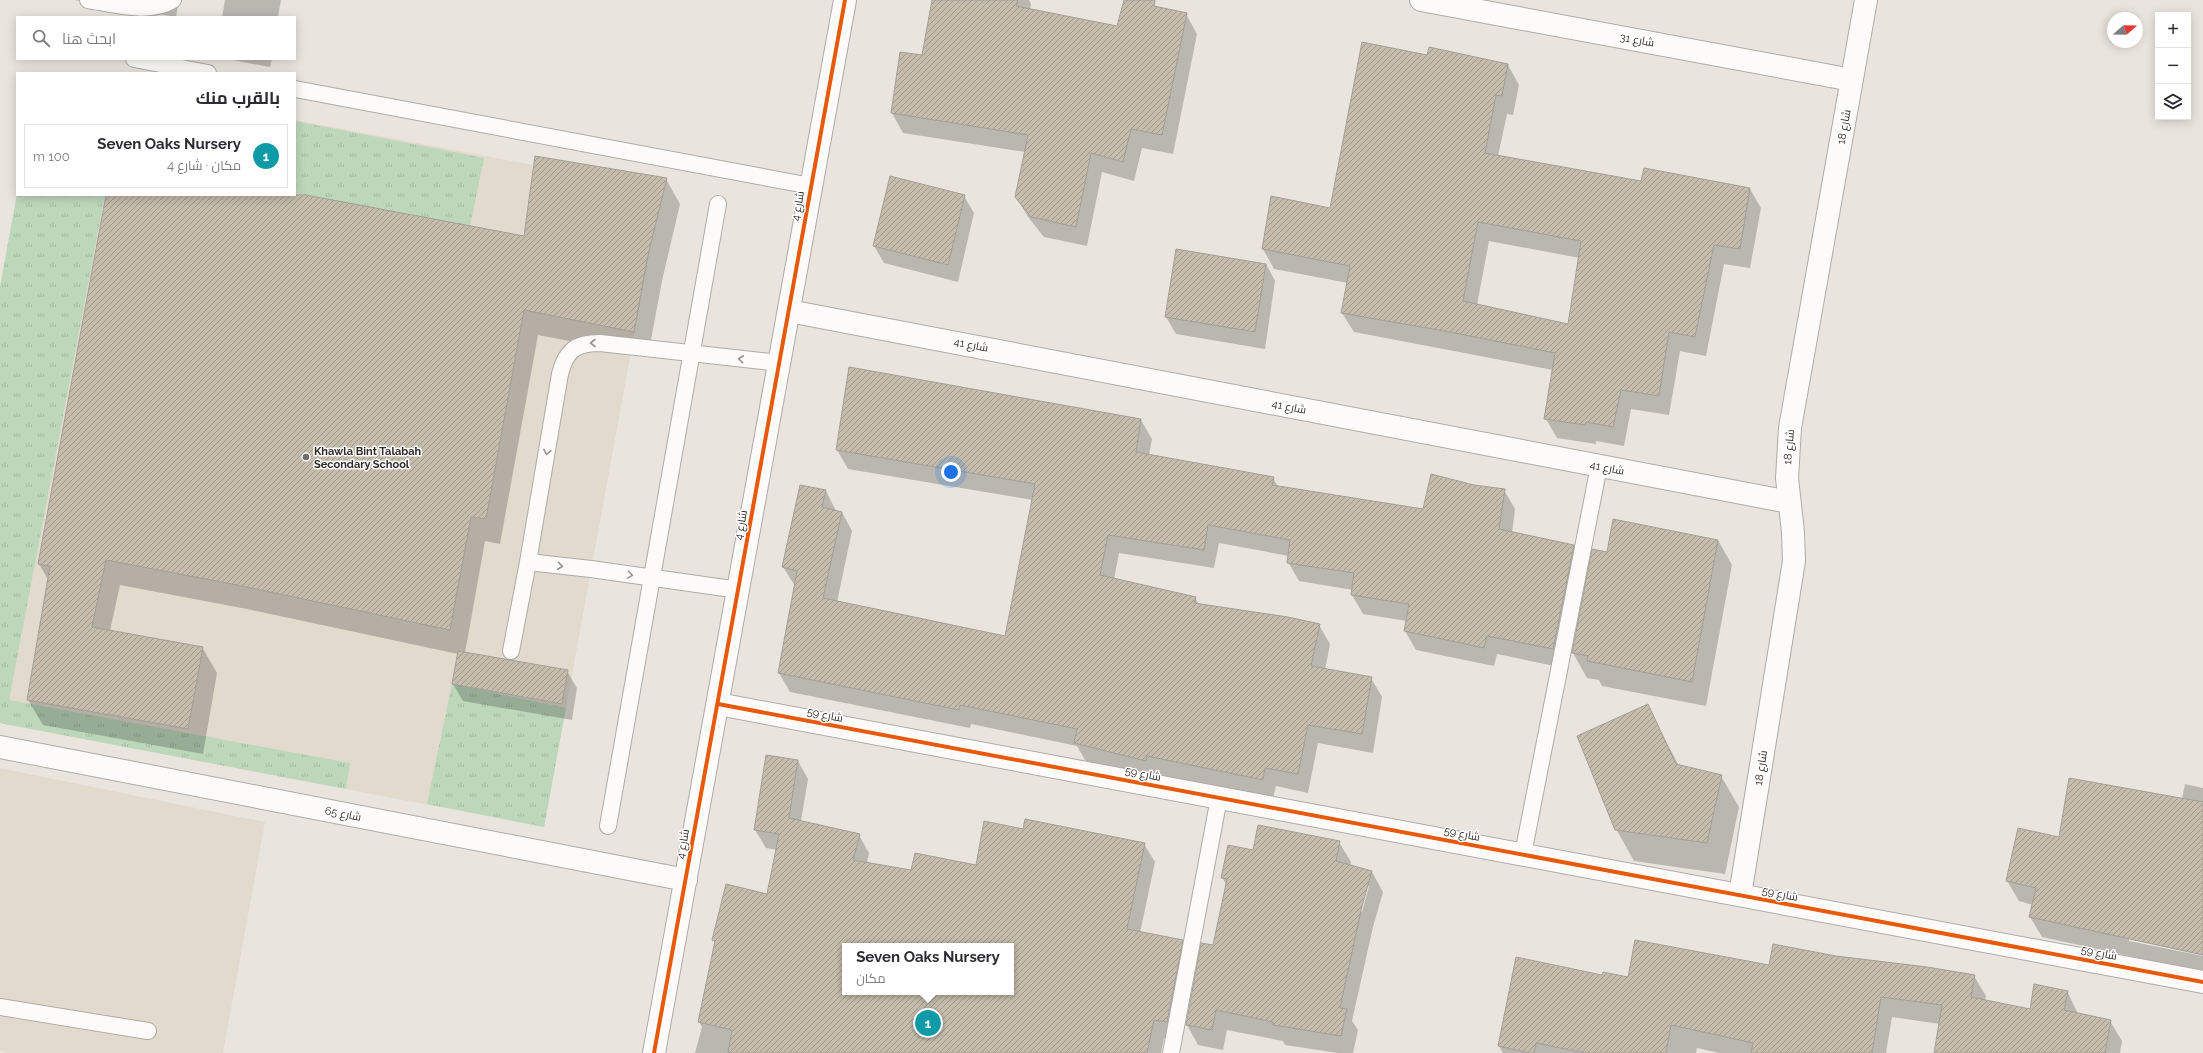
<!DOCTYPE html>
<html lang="ar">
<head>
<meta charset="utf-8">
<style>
	body { margin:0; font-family:Raleway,Cairo,sans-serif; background:#f7f7f7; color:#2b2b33; direction:rtl }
	.controls { position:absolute; right:12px; top:12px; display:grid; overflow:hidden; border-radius:0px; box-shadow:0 2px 10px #0003 }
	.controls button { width:36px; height:36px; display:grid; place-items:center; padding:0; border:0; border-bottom:1px solid #e1e1e2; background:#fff; color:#2b2b33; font:20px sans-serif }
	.compass { position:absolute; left:2107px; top:12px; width:36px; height:36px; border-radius:50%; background:#fff; box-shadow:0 2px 10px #0003; rotate:70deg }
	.you { position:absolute; left:951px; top:472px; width:14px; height:14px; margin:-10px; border:3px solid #fff; border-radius:50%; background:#1a73e8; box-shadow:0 0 0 6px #1a73e833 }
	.badge { display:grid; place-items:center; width:26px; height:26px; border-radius:50%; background:#706d68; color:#fff; font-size:13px; font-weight:700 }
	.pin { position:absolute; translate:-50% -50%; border:2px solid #fff; box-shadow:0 1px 4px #0006 }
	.popup { position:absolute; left:842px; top:943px; width:172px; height:52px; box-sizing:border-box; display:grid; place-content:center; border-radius:0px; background:#fff; filter:drop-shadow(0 1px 3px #0005); font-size:13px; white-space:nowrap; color:#7c7c81 }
	.popup b { font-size:15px; color:#2b2b33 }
	.popup::after { content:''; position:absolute; left:50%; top:100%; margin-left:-8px; border:8px solid transparent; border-top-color:#fff }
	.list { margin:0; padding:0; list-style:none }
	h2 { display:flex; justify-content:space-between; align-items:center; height:52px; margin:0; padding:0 16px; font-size:17px }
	h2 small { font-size:13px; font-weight:400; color:#7c7c81 }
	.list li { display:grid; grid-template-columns:26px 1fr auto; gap:12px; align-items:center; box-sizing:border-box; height:64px; margin:0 8px 8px; padding:0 8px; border:1px solid #e1e1e2; border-radius:0px }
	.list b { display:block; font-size:15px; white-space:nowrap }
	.list p { margin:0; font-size:13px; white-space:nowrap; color:#7c7c81 }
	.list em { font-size:13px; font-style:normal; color:#7c7c81 }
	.icon { flex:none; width:22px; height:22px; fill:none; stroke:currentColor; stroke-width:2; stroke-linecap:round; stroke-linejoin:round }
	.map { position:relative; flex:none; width:2203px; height:1053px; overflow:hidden; direction:ltr }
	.search { position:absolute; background:#fff; box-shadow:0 2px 10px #0003; left:16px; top:16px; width:280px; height:44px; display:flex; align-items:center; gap:10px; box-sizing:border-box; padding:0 14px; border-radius:0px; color:#7c7c81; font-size:15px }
	.panel { position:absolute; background:#fff; box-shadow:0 2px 10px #0003; left:16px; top:72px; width:280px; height:124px; border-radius:0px; direction:rtl }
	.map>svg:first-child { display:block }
	.built { fill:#e2dacd }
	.grass { fill:url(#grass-tufts) }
	.shadow { fill:#0003; fill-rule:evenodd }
	.building { fill:url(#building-hatch); stroke:#a29f9a; fill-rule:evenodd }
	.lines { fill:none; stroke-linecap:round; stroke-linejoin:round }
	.service-casing { stroke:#aeaba6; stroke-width:18 }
	.minor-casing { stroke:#aeaba6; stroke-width:24 }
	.service { stroke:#fcfbfa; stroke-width:16 }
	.minor { stroke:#fcfbfa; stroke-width:22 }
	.cycleway-casing { stroke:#fff; stroke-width:6 }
	.cycleway { stroke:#e8590c; stroke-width:4 }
	.oneway { stroke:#969491 }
	.poi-dot { fill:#706d68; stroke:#fff; stroke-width:1.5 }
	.labels { text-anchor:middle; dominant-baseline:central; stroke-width:3; stroke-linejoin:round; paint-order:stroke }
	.street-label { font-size:11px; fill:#2f2c28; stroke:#fff }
	.poi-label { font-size:11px; font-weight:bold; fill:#2f2c28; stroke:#fff; text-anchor:start }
</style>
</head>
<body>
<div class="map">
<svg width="2203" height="1053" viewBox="0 0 2203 1053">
	<defs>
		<pattern id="grass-tufts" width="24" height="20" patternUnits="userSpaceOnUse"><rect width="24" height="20" fill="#bdd7ba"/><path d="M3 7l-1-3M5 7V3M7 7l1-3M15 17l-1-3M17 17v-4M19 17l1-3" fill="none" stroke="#a3b9a0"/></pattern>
		<pattern id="building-hatch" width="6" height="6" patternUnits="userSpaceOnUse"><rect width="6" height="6" fill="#c5bcac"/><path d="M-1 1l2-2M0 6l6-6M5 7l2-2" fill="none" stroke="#a0998c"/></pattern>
	</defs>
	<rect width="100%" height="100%" fill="#e9e5de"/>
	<!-- built -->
	<path class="built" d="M295 120 661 189 544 827 0 723V287L17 194 295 195Z
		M0 768 265 822 223 1053H8L0 1051Z"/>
	<!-- grass -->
	<path class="grass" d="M295 121 484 158 470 226 295 193Z
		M17 194 105 195 9 700 350 763 346 789 0 723V287Z
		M452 684 566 708 544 827 427 804Z"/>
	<!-- shadow -->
	<path class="shadow" d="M74 0H179L176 17Z
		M225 0H281L278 17H222Z
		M933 0H1029L1031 4 1030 10 1118 28 1125 0H1138L1154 4 1156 8 1186 14 1197 34 1173 154 1142 148 1134 181 1102 172 1087 246 1044 237 1028 217 1016 197 1025 152 903 133 892 113 922 57Z
		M1428 56 1508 65 1519 85 1513 115 1507 114 1498 156 1642 182 1750 189 1761 208 1750 268 1724 264 1706 356 1680 351 1669 415 1631 409 1624 446 1596 441V444L1557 438 1546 419 1553 370 1354 332 1342 313 1348 283 1274 269 1263 249 1331 209ZM1489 241 1580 258 1569 326 1477 305Z
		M227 59H272L270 67Z
		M666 179 680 204 662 281 648 356 538 335 500 544 485 541 465 653 567 671 577 688 572 720 463 701 453 684 458 654 247 609 120 585 110 631 202 647 217 673 203 754 43 725 28 700 49 581 39 564 107 195 295 194 525 238Z
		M964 196 974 213 958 282 884 263 874 246Z
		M1176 250 1266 264 1275 281 1265 349 1176 334 1166 317Z
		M1141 420 1152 439 1149 455 1273 478 1278 487 1424 510 1474 486 1504 490 1515 509 1512 533 1573 546 1584 565 1564 668 1497 654 1494 666 1416 650 1405 631 1407 621 1363 614 1352 595 1353 590 1299 581 1288 562 1289 556 1219 543 1214 568 1119 553 1114 579 1195 597 1199 605 1319 625 1330 644 1325 670 1371 678 1382 697 1373 753 1318 743 1308 793 1276 786 1273 798 1158 775 1157 779 1086 762 1077 746 971 724 970 728 790 692 779 673 795 586 783 567 826 491 836 511 842 512 852 531 837 602 1006 638 1033 500 848 469 837 450Z
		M1718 540 1732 565 1706 706 1602 686 1599 680 1587 678 1573 653Z
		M1647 705 1679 766 1721 776 1739 807 1725 874 1634 861 1616 829Z
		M798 761 808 779 801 821 859 835 869 853 867 863 912 871 977 866 1024 830 1144 844 1155 862 1140 933 1182 941 1192 958 1177 1039 1164 1038 1161 1053H695L702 1027 699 1022 715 944 713 940 768 896 777 850 766 848 755 830ZM845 946H1011V992H845Z
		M2185 784 2203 788V954L2129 939V941L2203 956V972L2042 937 2030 917 2033 905 2019 901 2007 881 2059 838 2182 799Z
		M1339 842 1351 862 1350 866 1372 872 1383 892 1373 927 1352 1021 1358 1030 1353 1053H1338L1285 1045 1283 1041 1227 1030 1223 1050 1198 1045 1187 1025 1202 944 1213 946 1227 886 1222 877 1254 851ZM1367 886H1369L1362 912 1360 911Z
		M1836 957 1974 976 1986 996 1985 1001 2031 1010 2067 991 2078 1014 2110 1021 2122 1041 2120 1053H1935L1940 1024 1892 1017 1886 1053H1719L1697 1048 1696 1053H1503L1499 1046 1603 976 1629 978 1770 967Z"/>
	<!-- building -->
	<path class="building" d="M932 0H1018L1016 6 1117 26 1124 0H1155L1154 6 1187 13 1162 135 1131 129 1123 162 1091 153 1076 227 1031 217 1015 197 1028 135 891 113 900 52 922 55Z
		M1362 42 1427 55 1429 47 1508 64 1502 96 1496 95 1485 153 1641 181 1644 168 1750 188 1740 249 1714 245 1695 337 1669 332 1659 396 1621 390 1613 427 1586 422 1585 425 1544 419 1555 353 1450 332 1341 313 1350 266 1262 249 1271 196 1330 208ZM1478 222 1581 241 1568 324 1463 301Z
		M535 156 667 178 648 255 634 332 524 310 486 519 471 517 450 630 232 584 106 560 92 627 203 647 188 729 27 700 50 566 38 564 106 195H306L524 236Z
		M890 176 965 195 948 265 873 246Z
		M1176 249 1266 264 1255 332 1165 317Z
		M849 367 1141 419 1136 452 1274 477 1272 485 1423 509 1431 474 1474 485 1505 489 1499 529 1574 545 1553 649 1487 636 1484 648 1404 631 1409 604 1351 595 1354 573 1287 563 1290 540 1208 525 1204 550 1108 535 1100 575 1196 597 1194 603 1288 617 1320 624 1311 666 1372 677 1362 734 1308 725 1298 774 1265 768 1263 780 1147 756 1146 761 1074 743 1077 729 960 705 959 710 778 673 797 571 782 567 800 485 826 490 822 507 842 512 823 598 1005 636 1035 484 836 450Z
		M1613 519 1718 540 1692 682 1587 661 1588 656 1572 653 1592 549 1607 552Z
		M458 651 568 670 562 704 452 684Z
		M1648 704 1676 764 1722 775 1707 843 1615 830 1577 736Z
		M766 755 798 760 789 818 860 834 853 860 911 870 915 853 976 865 984 821 1023 829 1025 819 1145 843 1127 929 1183 940 1167 1022 1154 1020 1147 1053H728L732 1030 698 1022 715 941 712 940 726 884 767 894 779 834 754 830ZM845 946H1011V992H845Z
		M2069 778 2203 802V955L2029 917 2036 888 2006 881 2018 828 2059 837Z
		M1258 825 1340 841 1336 861 1372 871 1362 906 1340 1008 1347 1009 1341 1036 1273 1025V1022L1216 1010 1212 1030 1186 1025 1201 943 1213 945 1227 879 1221 878 1228 845 1253 850Z
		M1635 940 1769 965 1773 944 1836 956 1927 967 1975 975 1971 997 2030 1009 2034 984 2068 991 2064 1010 2111 1020 2105 1053H1934L1942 1005 1881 997 1872 1053H1751L1753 1043 1671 1025 1666 1053H1585L1536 1043 1534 1053H1529L1498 1046 1516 957 1602 975 1603 972 1628 977Z"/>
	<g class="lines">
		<!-- service casing -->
		<g class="service-casing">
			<path id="service" d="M88 0C113 4 149 15 173 0
				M134 59 208 73
				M295 89 811 186
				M528 562 591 569 739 590
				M511 651 528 562 560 374C566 350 576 343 600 343L780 363
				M608 826 718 204
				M1523 854 1599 466
				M0 1007 148 1031
				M1171 1053 1219 798"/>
		</g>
		<!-- minor casing -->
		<g class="minor-casing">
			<path id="minor" d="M1421 0 1852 80
				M789 311 1789 502
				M718 704 2203 982
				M0 747 686 880
				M1740 895 1794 561 1793 532 1787 478 1790 428 1866 0
				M654 1053 845 0"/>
		</g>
		<!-- service -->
		<use href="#service" class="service"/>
		<!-- minor -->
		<use href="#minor" class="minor"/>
		<!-- cycleway casing -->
		<g class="cycleway-casing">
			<path id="cycleway" d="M718 704 2203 982
				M654 1053 845 0"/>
		</g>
		<!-- cycleway -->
		<use href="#cycleway" class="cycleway"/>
	</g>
	<!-- one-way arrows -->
	<defs><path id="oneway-chevron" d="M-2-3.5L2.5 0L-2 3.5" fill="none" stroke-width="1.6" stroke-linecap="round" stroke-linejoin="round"/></defs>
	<g class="oneway">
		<use href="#oneway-chevron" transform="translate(593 343) rotate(180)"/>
		<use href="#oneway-chevron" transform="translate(741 359) rotate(-174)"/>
		<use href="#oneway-chevron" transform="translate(547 452) rotate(99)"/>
		<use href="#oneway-chevron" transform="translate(560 566) rotate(6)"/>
		<use href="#oneway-chevron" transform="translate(630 575) rotate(9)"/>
	</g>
	<!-- markers -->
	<circle class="poi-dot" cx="306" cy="457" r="4"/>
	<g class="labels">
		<!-- street labels -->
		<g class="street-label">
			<text transform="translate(1637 40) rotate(10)">شارع 31</text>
			<text transform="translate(1844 127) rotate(-80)">شارع 18</text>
			<text transform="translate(798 206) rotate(-80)">شارع 4</text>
			<text transform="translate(971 345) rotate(11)">شارع 41</text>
			<text transform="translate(1289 407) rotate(11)">شارع 41</text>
			<text transform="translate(1789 447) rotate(-85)">شارع 18</text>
			<text transform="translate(1607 468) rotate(11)">شارع 41</text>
			<text transform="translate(741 525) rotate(-80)">شارع 4</text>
			<text transform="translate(825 715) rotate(11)">شارع 59</text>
			<text transform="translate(1761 768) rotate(-81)">شارع 18</text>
			<text transform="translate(1143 774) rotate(11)">شارع 59</text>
			<text transform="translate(343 814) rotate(11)">شارع 65</text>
			<text transform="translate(1462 834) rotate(11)">شارع 59</text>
			<text transform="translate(683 844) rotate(-80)">شارع 4</text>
			<text transform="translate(1780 894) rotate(11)">شارع 59</text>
			<text transform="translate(2099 953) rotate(11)">شارع 59</text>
		</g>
		<!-- poi labels -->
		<g class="poi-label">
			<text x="314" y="451">Khawla Bint Talabah<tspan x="314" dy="13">Secondary School</tspan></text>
		</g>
	</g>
</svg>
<div class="controls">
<button>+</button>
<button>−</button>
<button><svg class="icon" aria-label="layers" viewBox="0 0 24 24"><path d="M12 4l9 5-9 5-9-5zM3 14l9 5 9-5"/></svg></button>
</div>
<svg class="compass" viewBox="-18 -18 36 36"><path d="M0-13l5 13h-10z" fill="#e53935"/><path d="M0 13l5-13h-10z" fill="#7c7c81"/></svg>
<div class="you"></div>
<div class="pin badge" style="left:928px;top:1023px;background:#0f9aa8">1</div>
<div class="popup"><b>Seven Oaks Nursery</b>مكان</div>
<div class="search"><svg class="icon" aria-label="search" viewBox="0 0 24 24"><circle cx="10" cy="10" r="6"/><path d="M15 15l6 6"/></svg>ابحث هنا</div>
<section class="panel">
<h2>بالقرب منك<small></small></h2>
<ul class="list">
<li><span class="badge" style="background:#0f9aa8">1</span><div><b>Seven Oaks Nursery</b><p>مكان · شارع 4</p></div><em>100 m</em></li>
</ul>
</section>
</div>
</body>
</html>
